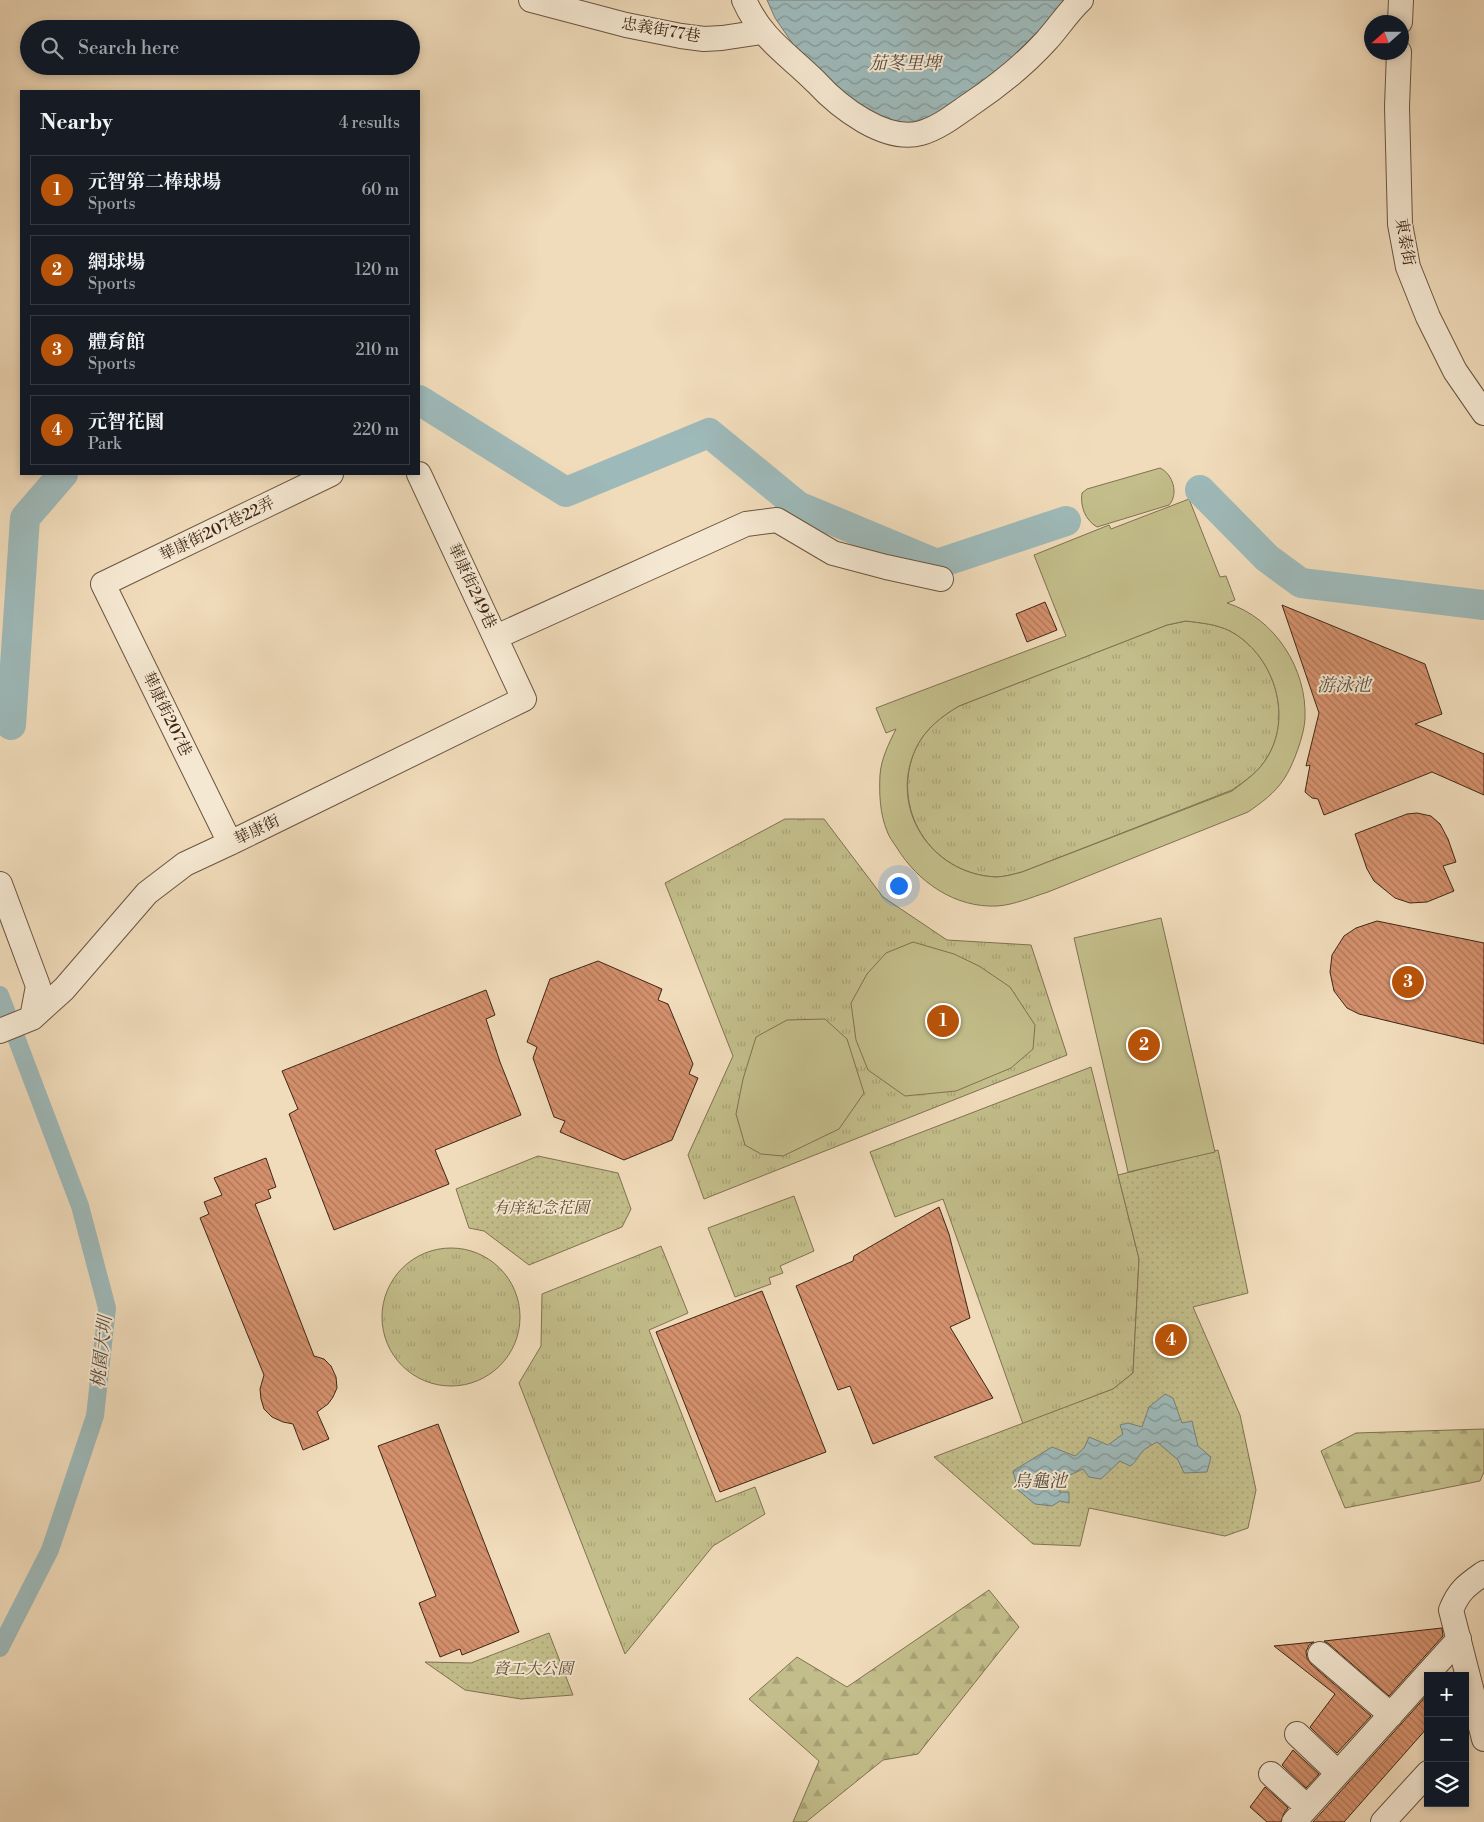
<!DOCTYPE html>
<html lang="en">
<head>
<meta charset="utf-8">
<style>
	body { margin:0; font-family:"Libre Bodoni","Noto Serif TC",serif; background:#20242c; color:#f1f3f6 }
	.controls { position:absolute; right:15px; bottom:15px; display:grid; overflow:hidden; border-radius:0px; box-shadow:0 2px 8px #0003 }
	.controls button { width:45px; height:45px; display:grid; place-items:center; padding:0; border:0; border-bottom:1px solid #363941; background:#171b24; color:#f1f3f6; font:25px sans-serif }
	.compass { position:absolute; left:1364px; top:15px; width:45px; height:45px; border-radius:50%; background:#171b24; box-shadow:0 2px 8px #0003; rotate:249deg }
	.you { position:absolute; left:898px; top:885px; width:18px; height:18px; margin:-12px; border:4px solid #fff; border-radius:50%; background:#1a73e8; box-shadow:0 0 0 8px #1a73e833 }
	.badge { display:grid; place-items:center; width:32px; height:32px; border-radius:50%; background:#b45309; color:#fff; font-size:16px; font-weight:700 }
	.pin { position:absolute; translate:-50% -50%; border:2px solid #fff; box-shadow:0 1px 5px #0006 }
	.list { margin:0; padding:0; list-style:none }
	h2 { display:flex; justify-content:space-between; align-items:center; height:65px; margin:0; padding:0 20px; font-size:21px }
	h2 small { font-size:16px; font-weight:400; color:#9ea1a6 }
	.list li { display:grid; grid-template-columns:32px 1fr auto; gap:15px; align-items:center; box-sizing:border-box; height:70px; margin:0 10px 10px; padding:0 10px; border:1px solid #363941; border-radius:0px }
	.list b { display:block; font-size:19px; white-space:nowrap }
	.list p { margin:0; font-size:16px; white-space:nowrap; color:#9ea1a6 }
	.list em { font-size:16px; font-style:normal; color:#9ea1a6 }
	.icon { flex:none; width:28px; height:28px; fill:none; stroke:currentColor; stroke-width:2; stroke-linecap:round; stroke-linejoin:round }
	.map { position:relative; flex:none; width:1484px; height:1822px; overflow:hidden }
	.search { position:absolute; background:#171b24; box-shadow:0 2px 8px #0003; left:20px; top:20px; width:400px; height:55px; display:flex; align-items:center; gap:12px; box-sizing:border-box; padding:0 18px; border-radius:28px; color:#9ea1a6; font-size:19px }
	.panel { position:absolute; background:#171b24; box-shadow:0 2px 8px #0003; left:20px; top:90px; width:400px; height:385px; border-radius:0px }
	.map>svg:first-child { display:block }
	.grass { fill:url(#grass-tufts); stroke:#807250 }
	.forest { fill:url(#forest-firs); stroke:#807250 }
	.park { fill:url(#park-dots); stroke:#807250 }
	.pitch { fill:#c2bd8a; stroke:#807250; fill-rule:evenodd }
	.water { fill:url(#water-waves); stroke:#787f78 }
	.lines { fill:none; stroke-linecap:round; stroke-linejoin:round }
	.canal { stroke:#9eb9b9; stroke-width:18 }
	.river { stroke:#9eb9b9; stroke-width:30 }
	.building { fill:url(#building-back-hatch); stroke:#3f2716 }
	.minor-casing { stroke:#6b543f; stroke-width:26 }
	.minor { stroke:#f5e8d2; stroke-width:24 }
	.labels { text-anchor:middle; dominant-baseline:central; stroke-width:4; stroke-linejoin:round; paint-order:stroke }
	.street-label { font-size:16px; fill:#3f2716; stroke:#f5e8d2 }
	.park-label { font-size:16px; font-style:italic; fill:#604c33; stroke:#f5e8d2 }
	.water-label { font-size:18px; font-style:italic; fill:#574c3f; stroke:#f5e8d2 }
</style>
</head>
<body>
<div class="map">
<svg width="1484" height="1822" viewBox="0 0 1484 1822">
	<defs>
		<pattern id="grass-tufts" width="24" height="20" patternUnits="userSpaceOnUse" patternTransform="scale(1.25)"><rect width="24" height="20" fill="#c2bd8a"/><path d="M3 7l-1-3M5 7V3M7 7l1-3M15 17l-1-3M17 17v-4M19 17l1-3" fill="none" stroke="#a8a276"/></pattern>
		<pattern id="forest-firs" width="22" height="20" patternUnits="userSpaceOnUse" patternTransform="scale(1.25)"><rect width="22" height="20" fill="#c2bd8a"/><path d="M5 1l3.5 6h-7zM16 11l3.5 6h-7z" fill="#a8a276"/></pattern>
		<pattern id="park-dots" width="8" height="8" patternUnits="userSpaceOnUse" patternTransform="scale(1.25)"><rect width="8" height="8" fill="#c2bd8a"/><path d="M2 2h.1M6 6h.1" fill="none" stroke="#a8a276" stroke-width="1.8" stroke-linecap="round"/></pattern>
		<pattern id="water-waves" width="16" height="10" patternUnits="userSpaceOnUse" patternTransform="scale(1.25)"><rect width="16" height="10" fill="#9eb9b9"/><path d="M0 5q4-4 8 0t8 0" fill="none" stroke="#829695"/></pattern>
		<pattern id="building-back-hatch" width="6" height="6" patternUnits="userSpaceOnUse" patternTransform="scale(1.25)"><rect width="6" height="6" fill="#d4906c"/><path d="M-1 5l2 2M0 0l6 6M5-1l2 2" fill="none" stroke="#ad7658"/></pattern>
	</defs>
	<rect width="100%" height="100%" fill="#f0dbba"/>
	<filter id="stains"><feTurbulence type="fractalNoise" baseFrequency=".004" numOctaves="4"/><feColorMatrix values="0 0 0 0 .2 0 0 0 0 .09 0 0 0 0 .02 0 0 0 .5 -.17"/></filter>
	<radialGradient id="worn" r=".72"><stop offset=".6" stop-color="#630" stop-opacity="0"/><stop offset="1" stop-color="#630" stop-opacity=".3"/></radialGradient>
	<!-- grass -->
	<path class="grass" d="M1186 621C1201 623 1216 624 1230 631 1273 654 1293 714 1268 756 1259 772 1246 780 1232 790L1022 872C1014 874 1004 877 996 877 930 874 889 807 916 748 925 729 942 716 959 706L1167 625Z
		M785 819H824L883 897 947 940 1031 945 1067 1055 704 1199 688 1155 733 1056 665 883Z
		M1091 1067 1139 1258 1133 1373 1113 1389 1023 1424 943 1199 895 1217 870 1152Z
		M794 1196 814 1251 780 1266 783 1273 769 1278 771 1284 735 1297 708 1228Z
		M661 1246 688 1313 649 1330 716 1502 755 1487 765 1514 713 1546 625 1654 519 1383 541 1346 542 1294Z
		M382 1317a69 69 0 1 1 138 0a69 69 0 1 1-138 0Z"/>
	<!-- forest -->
	<path class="forest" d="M1484 1429V1472L1480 1481 1345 1508 1321 1451 1356 1433Z
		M989 1590 1019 1627 918 1754 883 1760 806 1822H793L819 1761 749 1699 797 1657 847 1687Z"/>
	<!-- park -->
	<path class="park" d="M1218 1150 1248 1293 1193 1307 1240 1415 1256 1490 1248 1528 1225 1536 1089 1508 1080 1546 1033 1544 934 1457 1113 1389 1133 1373 1139 1259 1118 1175Z
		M538 1156 618 1173 631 1209 622 1227 529 1265 484 1231 469 1228 456 1189Z
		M549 1633 573 1695 521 1699 465 1690 425 1662 471 1663Z"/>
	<!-- pitch -->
	<path class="pitch" d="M1160 468C1173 474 1179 494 1169 505L1097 527C1085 520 1080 506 1082 493L1087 489Z
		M1189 499 1220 577 1226 576 1235 600 1227 603C1275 618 1307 669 1305 718 1305 733 1293 766 1284 779 1275 793 1261 803 1248 812L1048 892C1032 897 1014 905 997 906 955 908 918 882 897 848 893 842 889 837 887 831 880 814 879 794 880 775 881 759 889 743 896 729L886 733 876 708 1066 636 1034 555 1109 525 1111 529ZM1186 621C1201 623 1216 624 1230 631 1273 654 1293 714 1268 756 1259 772 1246 780 1232 791L1022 872C1014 874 1004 877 996 877 930 874 888 807 916 748 925 729 942 716 959 706L1167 625Z
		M1161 918 1215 1152 1128 1172 1074 938Z
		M913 942 954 954 979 966 1010 987 1035 1025 1033 1049 1011 1068 956 1091 905 1096 868 1070 856 1040 851 1003 867 974 886 953Z
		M825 1019 847 1039 864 1093 839 1129 783 1156 761 1154 745 1145 736 1114 743 1079 756 1037 787 1020Z"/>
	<!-- water -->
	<path class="water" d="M767 0H1064L1040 29 993 76 972 93 913 128 856 107 797 50 775 18Z
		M1165 1394 1173 1398 1182 1423 1192 1421 1198 1446 1211 1457 1207 1472 1184 1473 1178 1460 1157 1442C1150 1446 1143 1449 1139 1456 1135 1461 1135 1463 1130 1466L1120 1461 1101 1479 1089 1477 1083 1469 1070 1475 1059 1492H1069V1503L1060 1501 1052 1506 1035 1504 1018 1490 1013 1471 1052 1447 1075 1456 1084 1448 1089 1437 1108 1445 1123 1434 1120 1425 1128 1423 1142 1427 1149 1407Z"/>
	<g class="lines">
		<!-- canal -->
		<path class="canal" d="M0 995 80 1206 107 1308 95 1416 50 1550 0 1648"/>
		<!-- river -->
		<path class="river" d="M419 400 566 492 709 433 798 506 937 564 1066 521
			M1200 490 1267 558 1301 583 1484 605
			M11 725 25 518 63 474"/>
	</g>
	<!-- building -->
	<path class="building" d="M1045 602 1057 630 1027 642 1016 614Z
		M1282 605 1425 664 1442 714 1415 724 1484 754V795L1432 772 1324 815 1318 799 1312 798 1305 792 1310 765 1306 766 1319 713Z
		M1417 813 1431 816 1440 824 1448 839 1456 862 1443 866 1454 891 1427 902 1410 903 1395 898 1374 881 1367 869 1355 834 1407 814Z
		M1377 921 1484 943V1044L1359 1014 1347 1008 1334 991 1330 972 1332 955 1344 936 1356 928Z
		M598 961 662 989 658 1000 668 1004 693 1064 689 1074 698 1078 672 1140 624 1160 560 1132 565 1121 554 1117 533 1058 537 1047 527 1042 550 979Z
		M486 990 495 1015 486 1019 500 1062 521 1115 435 1150 449 1184 334 1230 289 1114 298 1109 282 1071Z
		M266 1158 276 1187 268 1190 271 1198 255 1204 314 1356 324 1359 331 1366 336 1377 337 1388 333 1397 328 1404 317 1412 329 1439 303 1450 293 1424 283 1422 272 1417 264 1409 261 1399 260 1389 264 1375 200 1218 209 1214 204 1202 222 1195 214 1178Z
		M939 1207 949 1234 970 1318 950 1327 993 1398 873 1444 850 1386 838 1390 796 1286 853 1261 854 1256Z
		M762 1291 826 1452 720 1492 656 1332Z
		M438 1424 519 1632 462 1655 460 1649 440 1657 419 1603 436 1596 378 1446Z
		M1442 1628 1443 1636 1389 1696 1329 1644 1324 1641Z
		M1314 1642 1309 1645 1306 1652 1307 1658 1311 1664 1371 1716 1337 1753 1310 1727 1335 1694 1274 1646Z
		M1428 1694V1727L1344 1822H1313Z
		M1293 1750 1319 1774 1306 1788 1282 1765Z
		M1265 1787 1288 1808 1284 1813 1281 1822H1267L1250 1807Z"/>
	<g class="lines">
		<!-- minor casing -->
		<g class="minor-casing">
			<path id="minor" d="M531 0 626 25 681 36 704 39 722 38 762 32
				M744 0C762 40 787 53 816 82 839 107 885 143 921 133 939 128 955 115 971 104 998 86 1024 65 1046 41 1058 28 1068 12 1081 0
				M1400 22 1401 0
				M1399 52 1397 107 1400 224 1408 267 1428 317 1455 371 1484 413
				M496 637 746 524 777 520 833 553 886 567 941 579
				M230 843 103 584 331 474
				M0 884 38 986 32 1018
				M0 1031 32 1018 64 989 147 893 185 864 230 843 524 699 419 474
				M1484 1573C1467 1585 1459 1590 1451 1610L1484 1739
				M1320 1654 1391 1715
				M1297 1734 1338 1773
				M1271 1774 1307 1807
				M1294 1822 1459 1639
				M1383 1822 1428 1773"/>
		</g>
		<!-- minor -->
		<use href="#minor" class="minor"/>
	</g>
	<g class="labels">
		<!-- street labels -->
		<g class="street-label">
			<text transform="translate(661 30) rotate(10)">忠義街77巷</text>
			<text transform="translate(1405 242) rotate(80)">東泰街</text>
			<text transform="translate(217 529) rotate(-26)">華康街207巷22弄</text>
			<text transform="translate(472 586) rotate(65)">華康街249巷</text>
			<text transform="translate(167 714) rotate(64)">華康街207巷</text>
			<text transform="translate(257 830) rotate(-26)">華康街</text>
		</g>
		<!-- park labels -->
		<g class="park-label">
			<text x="541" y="1208">有庠紀念花園</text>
			<text x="533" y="1669">資工大公園</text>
		</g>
		<!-- water labels -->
		<g class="water-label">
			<text x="905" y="63">茄苳里埤</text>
			<text x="1344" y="685">游泳池</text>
			<text transform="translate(102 1352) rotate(-84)">桃園大圳</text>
			<text x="1040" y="1481">烏龜池</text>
		</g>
	</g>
	<rect width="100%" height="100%" filter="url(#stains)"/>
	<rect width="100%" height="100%" fill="url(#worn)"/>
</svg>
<div class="controls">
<button>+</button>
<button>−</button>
<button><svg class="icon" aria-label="layers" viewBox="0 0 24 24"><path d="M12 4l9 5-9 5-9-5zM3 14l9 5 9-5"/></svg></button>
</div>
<svg class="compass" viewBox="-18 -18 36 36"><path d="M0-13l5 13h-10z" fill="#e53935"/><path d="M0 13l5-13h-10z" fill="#9ea1a6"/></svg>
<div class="you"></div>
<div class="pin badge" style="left:943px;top:1021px">1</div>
<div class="pin badge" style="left:1144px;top:1045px">2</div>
<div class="pin badge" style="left:1408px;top:982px">3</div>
<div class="pin badge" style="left:1171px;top:1340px">4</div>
<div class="search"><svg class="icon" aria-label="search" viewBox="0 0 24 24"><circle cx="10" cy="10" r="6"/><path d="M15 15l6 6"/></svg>Search here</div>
<section class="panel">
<h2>Nearby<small>4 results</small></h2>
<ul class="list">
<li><span class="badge">1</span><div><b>元智第二棒球場</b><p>Sports</p></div><em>60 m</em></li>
<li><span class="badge">2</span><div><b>網球場</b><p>Sports</p></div><em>120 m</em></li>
<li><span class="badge">3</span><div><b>體育館</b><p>Sports</p></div><em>210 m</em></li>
<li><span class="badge">4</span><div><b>元智花園</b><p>Park</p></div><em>220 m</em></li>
</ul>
</section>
</div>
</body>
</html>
